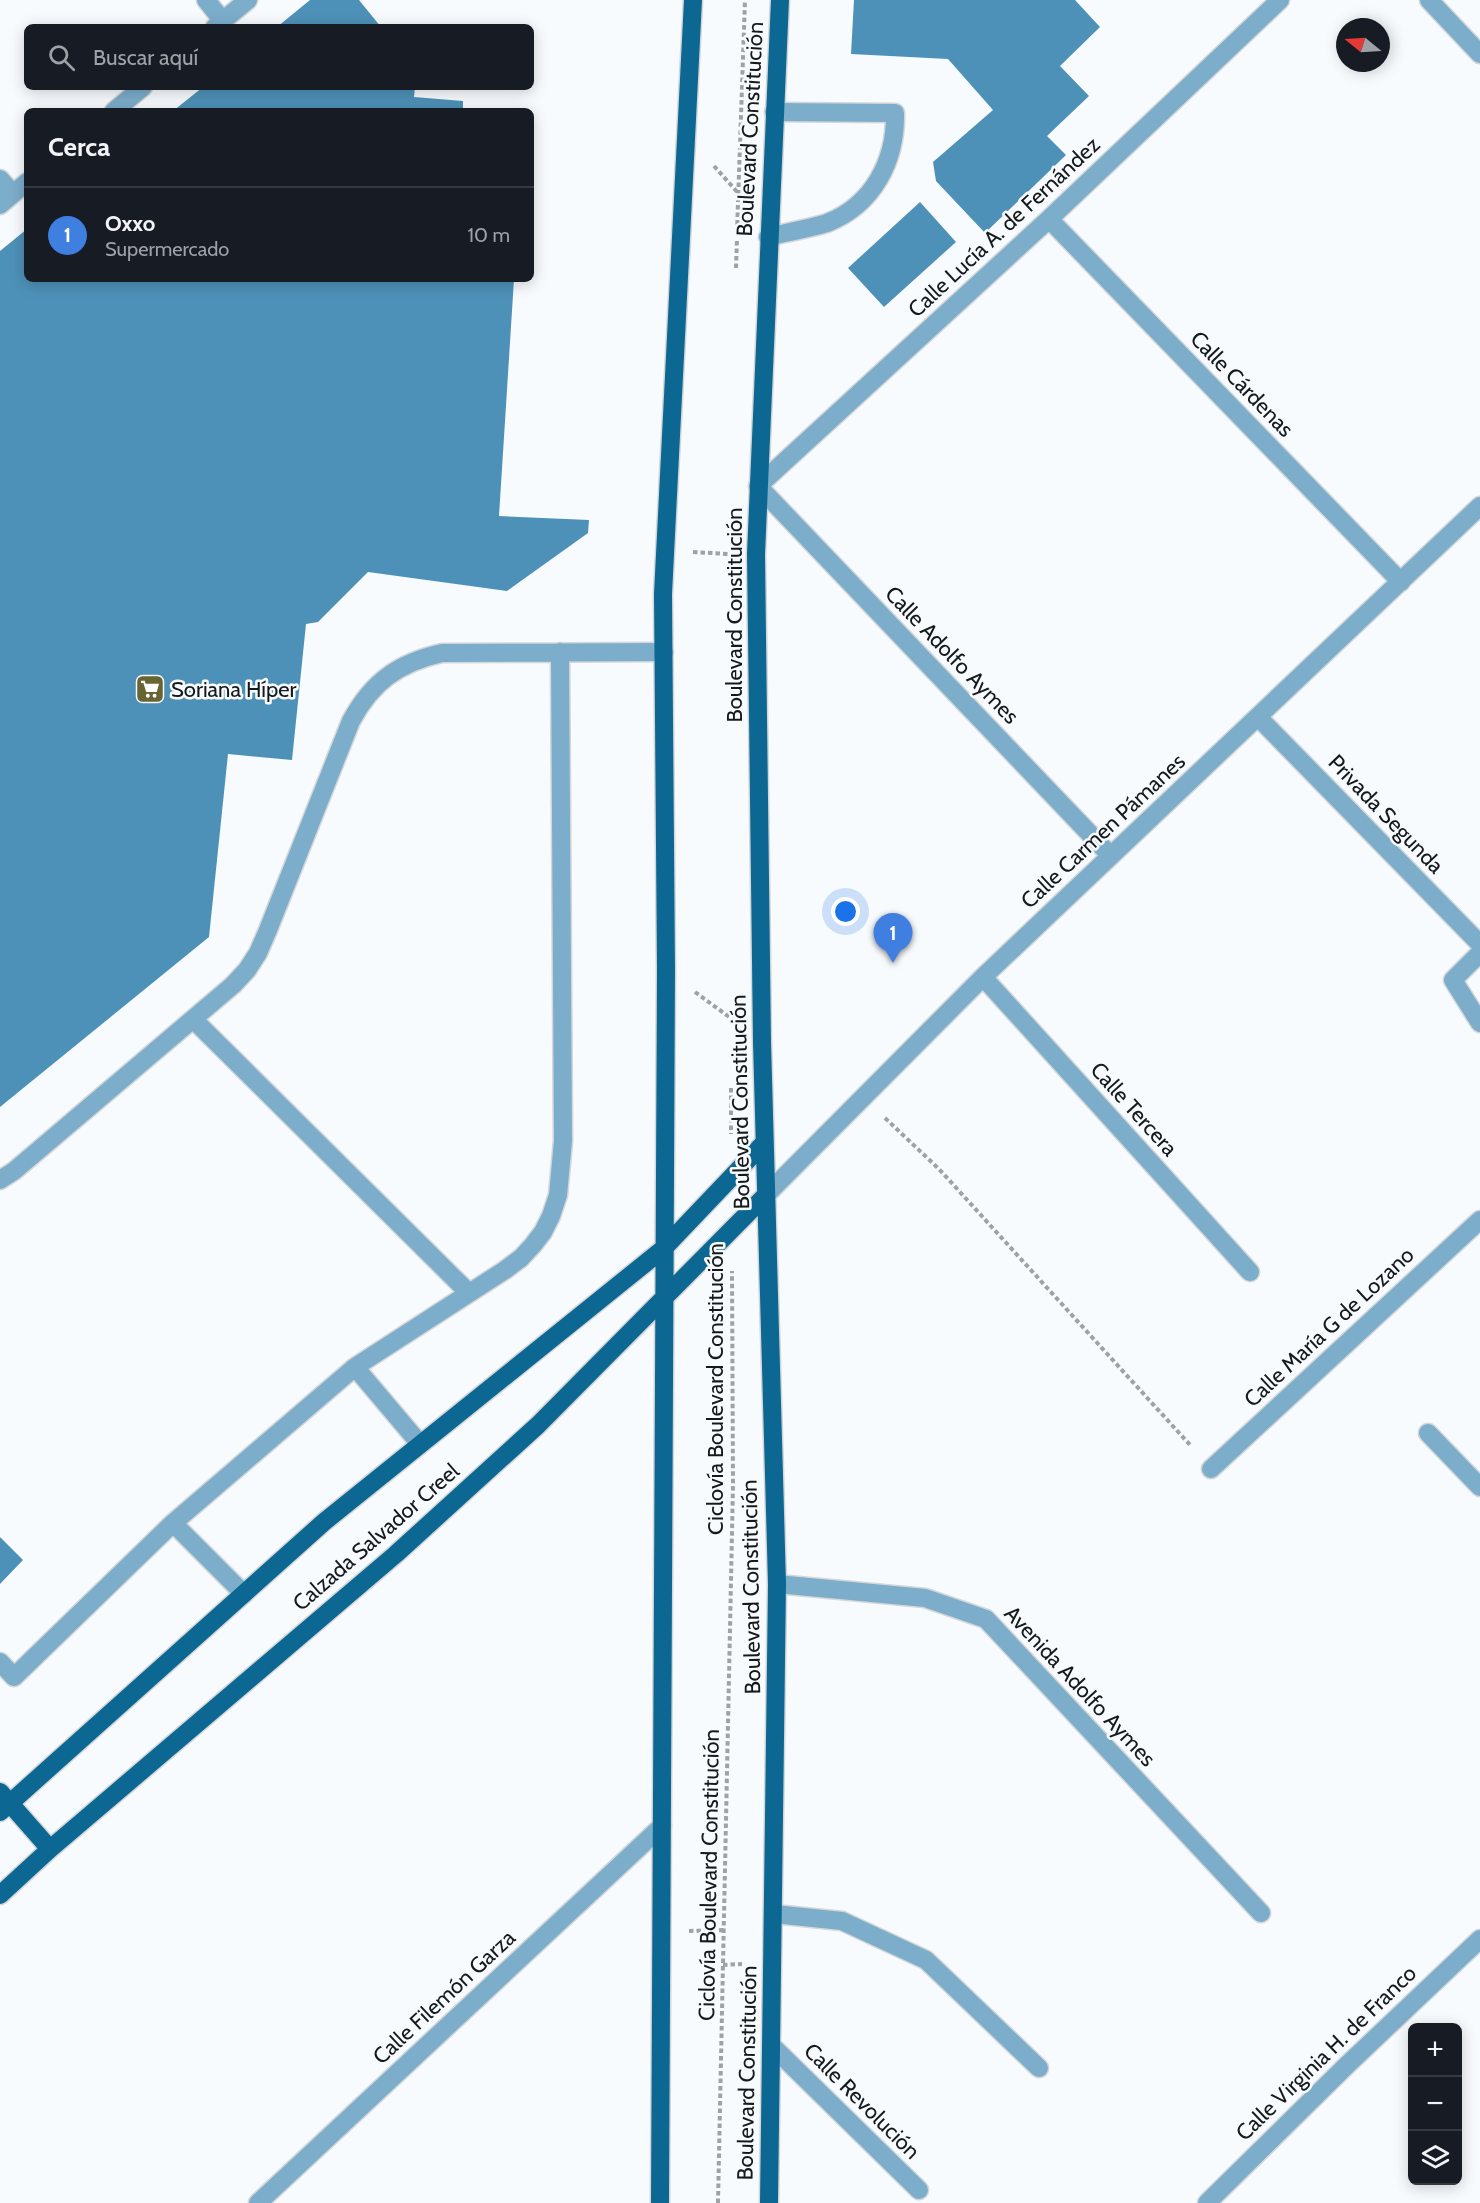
<!DOCTYPE html>
<html lang="es">
<head>
<meta charset="utf-8">
<style>
	body { margin:0; font-family:Cabin,sans-serif; background:#20242c; color:#f1f3f6 }
	.controls { position:absolute; right:18px; bottom:18px; display:grid; overflow:hidden; border-radius:9px; box-shadow:0 3px 15px #0003 }
	.controls button { width:54px; height:54px; display:grid; place-items:center; padding:0; border:0; border-bottom:2px solid #363941; background:#171b24; color:#f1f3f6; font:30px sans-serif }
	.compass { position:absolute; left:1336px; top:18px; width:54px; height:54px; border-radius:50%; background:#171b24; box-shadow:0 3px 15px #0003; rotate:288deg }
	.you { position:absolute; left:846px; top:912px; width:21px; height:21px; margin:-15px; border:4px solid #fff; border-radius:50%; background:#1a73e8; box-shadow:0 0 0 9px #1a73e833 }
	.badge { display:grid; place-items:center; width:39px; height:39px; border-radius:50%; background:#b4b39e; color:#fff; font-size:20px; font-weight:700 }
	.pin { position:absolute; translate:-50% -50px; filter:drop-shadow(0 2px 3px #0008) }
	.pin::after { content:''; position:absolute; top:32px; width:21px; height:18px; background:inherit; clip-path:polygon(0 0,100% 0,50% 100%) }
	.list { margin:0; padding:0; list-style:none }
	h2 { display:flex; justify-content:space-between; align-items:center; height:78px; margin:0; padding:0 24px; font-size:26px }
	h2 small { font-size:20px; font-weight:400; color:#9ea1a6 }
	.list li { display:grid; grid-template-columns:39px 1fr auto; gap:18px; align-items:center; box-sizing:border-box; height:96px; padding:0 24px; border-top:2px solid #363941 }
	.list b { display:block; font-size:22px; white-space:nowrap }
	.list p { margin:0; font-size:20px; white-space:nowrap; color:#9ea1a6 }
	.list em { font-size:20px; font-style:normal; color:#9ea1a6 }
	.icon { flex:none; width:33px; height:33px; fill:none; stroke:currentColor; stroke-width:2; stroke-linecap:round; stroke-linejoin:round }
	.map { position:relative; flex:none; width:1480px; height:2203px; overflow:hidden }
	.search { position:absolute; background:#171b24; box-shadow:0 3px 15px #0003; left:24px; top:24px; width:510px; height:66px; display:flex; align-items:center; gap:15px; box-sizing:border-box; padding:0 21px; border-radius:9px; color:#9ea1a6; font-size:22px }
	.panel { position:absolute; background:#171b24; box-shadow:0 3px 15px #0003; left:24px; top:108px; width:510px; height:174px; border-radius:9px }
	.map>svg:first-child { display:block }
	.building { fill:#4e91b8 }
	.lines { fill:none; stroke-linecap:round; stroke-linejoin:round }
	.minor-casing { stroke:#d4d7d9; stroke-width:21 }
	.major-casing { stroke:#d4d7d9; stroke-width:21 }
	.path { stroke:#9ea2a4; stroke-width:4; stroke-dasharray:4.5 3; stroke-linecap:butt }
	.minor { stroke:#7cadcb; stroke-width:18 }
	.major { stroke:#0c6892; stroke-width:18 }
	.labels { text-anchor:middle; dominant-baseline:central; stroke-width:5; stroke-linejoin:round; paint-order:stroke }
	.street-label { font-size:22px; fill:#14191c; stroke:#f8fbfd }
	.poi-label { font-size:22px; fill:#14191c; stroke:#f8fbfd; text-anchor:start }
</style>
</head>
<body>
<div class="map">
<svg width="1480" height="2203" viewBox="0 0 1480 2203">
	<rect width="100%" height="100%" fill="#f8fbfd"/>
	<!-- building -->
	<path class="building" d="M310 0H359L381 27H277Z
		M854 0H1075L1100 27 1060 66 1089 96 1047 136 1066 155 985 233 936 181 933 162 993 110 948 59 851 54Z
		M203 87H415L414 97 463 101V111H173Z
		M920 202 956 242 884 307 848 268Z
		M27 229V279H514L499 516 589 520 588 533 507 591 368 572 318 622 306 624 292 760 228 754 209 937 0 1107V251Z
		M0 1537 23 1560 0 1584Z"/>
	<g class="lines">
		<!-- minor casing -->
		<g class="minor-casing">
			<path id="minor" d="M206 0 223 21
				M1429 0 1480 54
				M215 27 248 0
				M114 111 143 87
				M0 179 13 194
				M0 205 27 182
				M1049 219 1401 582
				M768 237C787 232 808 229 827 223 873 205 896 161 895 113L774 112
				M1258 717 1480 944
				M1111 856 758 486 1049 219 1280 0
				M1480 953 1453 980 1480 1023
				M983 977 1250 1272
				M193 1019 469 1293
				M0 1180 14 1171 233 985 247 970 258 953 268 930 351 721C372 682 398 663 442 653L664 652
				M765 1196 983 977 1480 506
				M355 1367 505 1270 521 1258 533 1245 543 1232 551 1216 558 1195 563 1141 560 652
				M1428 1433 1480 1487
				M1211 1469 1480 1220
				M777 1584 925 1598 986 1619 1261 1913
				M244 1594 173 1523 355 1367 420 1444
				M0 1662 14 1677 173 1523
				M774 1914 842 1921 926 1960 1039 2068
				M772 2046 919 2190
				M258 2203 662 1826
				M1207 2203 1346 2066 1480 1939"/>
		</g>
		<!-- major casing -->
		<g class="major-casing">
			<path id="major" d="M0 1792 50 1849
				M0 1812 324 1522 663 1249 764 1143
				M0 1895 50 1849 396 1554 538 1425 765 1196
				M660 2203 666 970 663 594 693 0
				M769 2203 777 1584 762 1042 756 554 780 0"/>
		</g>
		<!-- path -->
		<path class="path" d="M714 166 739 194
			M737 232 745 0
			M736 268 737 239
			M693 552 728 554
			M695 992 732 1019
			M731 1088V1134
			M885 1118 939 1169 1191 1446
			M689 1931 724 1930
			M723 1965 742 1964
			M718 2203 733 1485 732 1271"/>
		<!-- minor -->
		<use href="#minor" class="minor"/>
		<!-- major -->
		<use href="#major" class="major"/>
	</g>
	<!-- icons -->
	<defs>
		<g id="supermarket-square" transform="scale(1.5)"><rect x="-9" y="-9" width="18" height="18" rx="4" fill="#696532" stroke="#f8fbfd"/><path d="M-6-5.5h2.5l.6 2H6L4.5 2H-2.5L-4.4-4H-6ZM-1.5 3.2a1.3 1.3 0 1 0 .1 0ZM3 3.2a1.3 1.3 0 1 0 .1 0Z" fill="#fff"/></g>
	</defs>
	<g fill-rule="evenodd">
		<use href="#supermarket-square" x="150" y="689"/>
	</g>
	<g class="labels">
		<!-- street labels -->
		<g class="street-label">
			<text transform="translate(750 129) rotate(-87)">Boulevard Constitución</text>
			<text transform="translate(1004 227) rotate(-43)">Calle Lucía A. de Fernández</text>
			<text transform="translate(1242 384) rotate(46)">Calle Cárdenas</text>
			<text transform="translate(734 615) rotate(-90)">Boulevard Constitución</text>
			<text transform="translate(952 655) rotate(46)">Calle Adolfo Aymes</text>
			<text transform="translate(1386 814) rotate(46)">Privada Segunda</text>
			<text transform="translate(1103 831) rotate(-43)">Calle Carmen Pámanes</text>
			<text transform="translate(740 1102) rotate(-91)">Boulevard Constitución</text>
			<text transform="translate(1134 1109) rotate(48)">Calle Tercera</text>
			<text transform="translate(1329 1327) rotate(-43)">Calle María G de Lozano</text>
			<text transform="translate(715 1389) rotate(-90)">Ciclovía Boulevard Constitución</text>
			<text transform="translate(376 1537) rotate(-41)">Calzada Salvador Creel</text>
			<text transform="translate(751 1587) rotate(-91)">Boulevard Constitución</text>
			<text transform="translate(1080 1686) rotate(47)">Avenida Adolfo Aymes</text>
			<text transform="translate(709 1875) rotate(-89)">Ciclovía Boulevard Constitución</text>
			<text transform="translate(444 1997) rotate(-43)">Calle Filemón Garza</text>
			<text transform="translate(1326 2053) rotate(-44)">Calle Virginia H. de Franco</text>
			<text transform="translate(747 2073) rotate(-89)">Boulevard Constitución</text>
			<text transform="translate(862 2101) rotate(45)">Calle Revolución</text>
		</g>
		<!-- poi labels -->
		<g class="poi-label">
			<text x="171" y="689">Soriana Híper</text>
		</g>
	</g>
</svg>
<div class="controls">
<button>+</button>
<button>−</button>
<button><svg class="icon" aria-label="layers" viewBox="0 0 24 24"><path d="M12 4l9 5-9 5-9-5zM3 14l9 5 9-5"/></svg></button>
</div>
<svg class="compass" viewBox="-18 -18 36 36"><path d="M0-13l5 13h-10z" fill="#e53935"/><path d="M0 13l5-13h-10z" fill="#9ea1a6"/></svg>
<div class="you"></div>
<div class="pin badge" style="left:893px;top:963px;background:#3f7fe0">1</div>
<div class="search"><svg class="icon" aria-label="search" viewBox="0 0 24 24"><circle cx="10" cy="10" r="6"/><path d="M15 15l6 6"/></svg>Buscar aquí</div>
<section class="panel">
<h2>Cerca<small></small></h2>
<ul class="list">
<li><span class="badge" style="background:#3f7fe0">1</span><div><b>Oxxo</b><p>Supermercado</p></div><em>10 m</em></li>
</ul>
</section>
</div>
</body>
</html>
